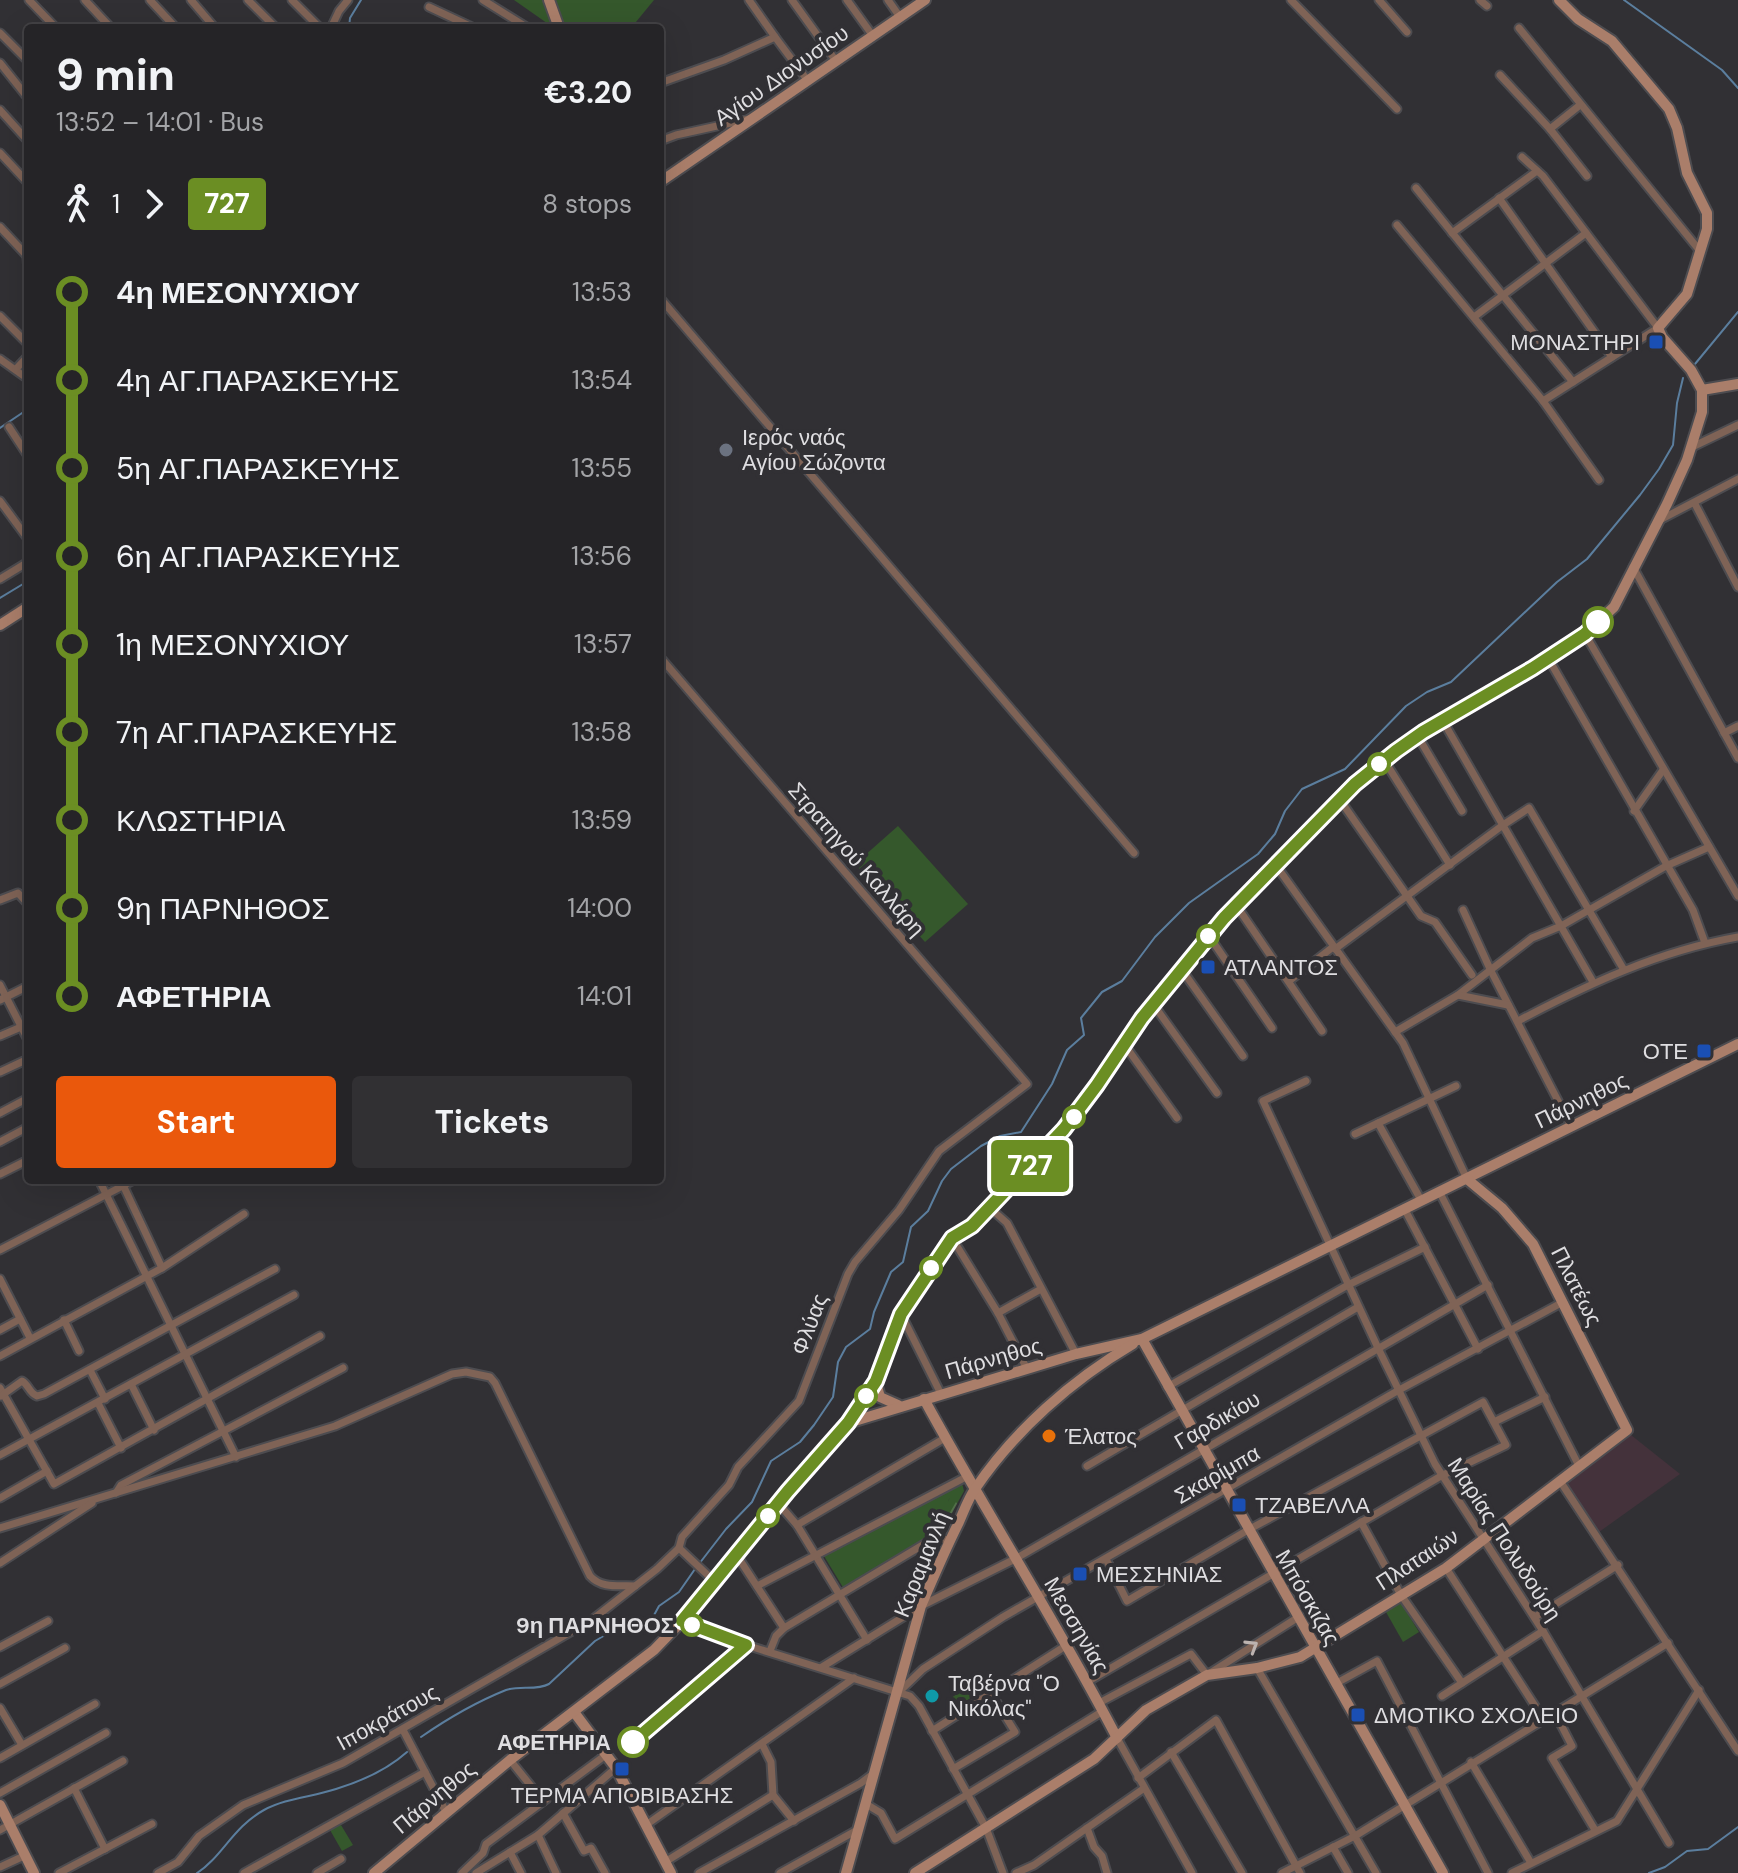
<!DOCTYPE html>
<html lang="en">
<head>
<meta charset="utf-8">
<style>
  body { margin:0; font-family:"DM Sans",sans-serif; background:#313033; color:#f1f3f6; height:100vh; display:flex; flex-direction:column; font-size:30px; white-space:nowrap }
  * { box-sizing:border-box; margin:0 }
  p { font-size:26px; color:#a3a4a7 }
  .icon { flex:none; width:44px; height:44px; fill:none; stroke:currentColor; stroke-width:2; stroke-linecap:round; stroke-linejoin:round }
  .map { position:relative; flex:1; overflow:hidden }
  .sheet { position:absolute; left:24px; top:24px; width:640px; height:1160px; display:flex; flex-direction:column; background:#252427; border-radius:8px; box-shadow:0 8px 32px #0002,0 0 0 2px #424144 }
  .sheet>* { flex:none }
  .badge { padding:0 16px; border-radius:6px; font-size:28px; line-height:52px }
  .map>.badge { position:absolute; translate:-50% -50%; box-shadow:0 0 0 4px #fff }
  .legs { display:flex; align-items:center; gap:12px; height:88px; padding:0 32px; font-size:26px }
  .legs p { margin-inline-start:auto }
  .head { display:flex; align-items:center; justify-content:space-between; height:136px; padding:0 32px }
  h1 { font-size:44px; font-weight:700; line-height:60px }
  .action { display:flex; gap:16px; margin-top:auto; padding:16px 32px }
  .action a { flex:1; height:92px; border-radius:8px; background:#ea580c; color:#fff; font-size:32px; font-weight:700; line-height:92px; text-align:center }
  .action a+a { background:#313033; color:#f1f3f6 }
  ul { padding:0 32px; list-style:none }
  li { display:flex; align-items:center; gap:28px; height:88px; font-size:30px }
  li i { display:grid; place-items:center; width:12px; height:100%; margin:0 10px; background:currentColor }
  li i::after { content:''; width:20px; height:20px; margin:-10px; border:6px solid; border-radius:50%; background:#252427 }
  li p { margin-inline-start:auto }
  li:first-child i { background:linear-gradient(#0000 50%,currentColor 0) }
  li:last-child i { background:linear-gradient(currentColor 50%,#0000 0) }
  .map>svg:first-child { display:block }
  .education { fill:#44323b }
  .grass { fill:#35582c }
  .forest { fill:url(#forest-firs) }
  .park { fill:url(#park-tufts) }
  .lines { fill:none; stroke-linecap:round; stroke-linejoin:round }
  .stream { stroke:#5b7e9e; stroke-width:2 }
  .street-casing { stroke:#4d4c50; stroke-width:11 }
  .secondary-casing { stroke:#4d4c50; stroke-width:14 }
  .street { stroke:#7f6356; stroke-width:7 }
  .secondary { stroke:#aa7e6a; stroke-width:10 }
  .oneway { stroke:#bdb3b0 }
  .line-1-casing { stroke:#fff; stroke-width:18 }
  .line-1 { stroke:#6b8e23; stroke-width:12 }
  .transit-dot { fill:#1a4fb4; stroke:#313034; stroke-width:3 }
  .worship-dot { fill:#6b7280; stroke:#313034; stroke-width:3 }
  .stop-1-dot { fill:#fff; stroke:#6b8e23; stroke-width:4 }
  .food-dot { fill:#e8710a; stroke:#313034; stroke-width:3 }
  .culture-dot { fill:#0f9aa8; stroke:#313034; stroke-width:3 }
  .labels { text-anchor:middle; stroke-width:8; stroke-linejoin:round; paint-order:stroke }
  .street-label { font-size:22px; fill:#dfdee1; stroke:#313034 }
  .poi-label { font-size:22px; fill:#dfdee1; stroke:#313034; text-anchor:start }
  .stop-label { font-size:22px; font-weight:bold; fill:#dfdee1; stroke:#313034; text-anchor:end }
</style>
</head>
<body>
<div class="map">
<svg width="1738" height="1873" viewBox="0 0 1738 1873">
  <defs>
    <pattern id="forest-firs" width="22" height="20" patternUnits="userSpaceOnUse" patternTransform="scale(2)"><rect width="22" height="20" fill="#35582c"/><path d="M5 1l3.5 6h-7zM16 11l3.5 6h-7z" fill="#52704a"/></pattern>
    <pattern id="park-tufts" width="24" height="20" patternUnits="userSpaceOnUse" patternTransform="scale(2)"><rect width="24" height="20" fill="#35582c"/><path d="M3 7l-1-3M5 7V3M7 7l1-3M15 17l-1-3M17 17v-4M19 17l1-3" fill="none" stroke="#52704a"/></pattern>
  </defs>
  <rect width="100%" height="100%" fill="#313034"/>
  <path class="education" d="M1631,1435l49,39 -81,58 -32,-48z"/>
  <g class="grass">
    <path d="M514,0h140l-23,28h-77z"/>
    <path d="M898,826l70,78 -43,38 -70,-78z"/>
    <path d="M962,1483l2,8 -15,8 -4,19 2,4 -4,6 -99,61 -20,-33z"/>
    <path d="M1401,1603l18,29 -16,10 -17,-30z"/>
    <path d="M341,1825l12,20 -11,6 -12,-21z"/>
  </g>
  <path class="forest" d="M964,1491l-17,31c-5,-8 0,-20 5,-28z"/>
  <path class="park" d="M971,1685l6,9 -21,13 -5,-9z"/>
  <g class="lines">
    <g class="stream">
      <path d="M1624,0l98,70 16,18"/>
      <path d="M349,28l1,-10 11,-18"/>
      <path d="M1695,364l43,-52"/>
      <path d="M0,428l28,-19"/>
      <path d="M0,598l28,-17"/>
      <path d="M699,1564l27,-35 26,-27 19,-41 29,-19 14,-17 19,-28 5,-35 8,-15 24,-18 4,-17 17,-40 12,-10 8,-35 17,-16 14,-30 9,-12 30,-23 19,-10 21,-4 31,-48 15,-34 17,-15 -3,-17 21,-26 20,-11 33,-44 34,-34 69,-49 17,-20 10,-23 17,-22 43,-20 61,-63 21,-14 24,-10 106,-100 30,-23 53,-64 19,-26 14,-24 4,-42 6,-25"/>
      <path d="M421,1737c26,-18 55,-35 85,-47 14,-5 30,1 43,-6l46,-43 12,-7 30,-6 16,-11 6,-11 20,-14 16,-23"/>
      <path d="M197,1873c25,-16 36,-46 67,-63 22,-12 48,-13 72,-21 26,-8 51,-19 71,-37"/>
      <path d="M1649,1873l16,-6 22,-16 21,-2 30,-22"/>
    </g>
    <g class="street-casing">
      <g id="street">
        <path d="M29,0l27,28"/>
        <path d="M85,0l26,28"/>
        <path d="M150,0l26,28"/>
        <path d="M191,0l24,28"/>
        <path d="M248,0l28,28"/>
        <path d="M292,0l28,28"/>
        <path d="M483,0l45,28"/>
        <path d="M749,0l26,37"/>
        <path d="M792,0l44,61"/>
        <path d="M847,0l26,36"/>
        <path d="M888,0l12,17"/>
        <path d="M1291,0l106,109"/>
        <path d="M1379,0l28,32"/>
        <path d="M1480,0l7,6"/>
        <path d="M429,7l45,21"/>
        <path d="M331,28l8,-17 9,-11"/>
        <path d="M1519,28l181,223"/>
        <path d="M0,33l28,28"/>
        <path d="M0,63l28,35"/>
        <path d="M1500,75l50,54 37,47"/>
        <path d="M660,83l64,-23 51,-23 33,44"/>
        <path d="M0,110l28,31"/>
        <path d="M1550,129l30,-24"/>
        <path d="M660,141l16,-6 73,-16"/>
        <path d="M0,153l28,30"/>
        <path d="M1522,157l21,19 115,152 -115,73"/>
        <path d="M1416,188l157,194"/>
        <path d="M1499,198l113,159"/>
        <path d="M1397,225l146,176 56,79"/>
        <path d="M0,227l28,30"/>
        <path d="M1452,233l85,-62"/>
        <path d="M27,256l1,17"/>
        <path d="M660,298l474,555"/>
        <path d="M0,316l28,28"/>
        <path d="M1474,317l112,-84"/>
        <path d="M0,359l28,20"/>
        <path d="M16,369l12,-13"/>
        <path d="M9,427l19,29"/>
        <path d="M1690,448l48,-23"/>
        <path d="M0,501l28,38"/>
        <path d="M1695,504l43,83"/>
        <path d="M1658,521l80,-42"/>
        <path d="M1633,567l105,191"/>
        <path d="M0,579l28,-17"/>
        <path d="M1585,634l153,262"/>
        <path d="M1548,658l145,252 12,33"/>
        <path d="M1443,721l150,261"/>
        <path d="M1724,733l14,-7"/>
        <path d="M1417,735l45,76"/>
        <path d="M1384,760l66,105"/>
        <path d="M1340,800l81,116 14,6 37,53"/>
        <path d="M1634,811l29,-41"/>
        <path d="M1275,864l128,179 64,136"/>
        <path d="M0,900l18,-7 10,11"/>
        <path d="M1236,905l86,126"/>
        <path d="M1463,910l28,61 80,155"/>
        <path d="M1209,936l63,92"/>
        <path d="M1335,949l168,-124 26,-17 95,162"/>
        <path d="M1182,970l61,86"/>
        <path d="M1289,981l44,-34"/>
        <path d="M0,985l28,55"/>
        <path d="M1458,995l74,-57 29,-12 105,-60 43,-19"/>
        <path d="M0,1000l28,-14"/>
        <path d="M1153,1004l64,89"/>
        <path d="M1518,1021c70,-37 141,-70 220,-84"/>
        <path d="M1395,1032l63,-37 50,10"/>
        <path d="M0,1036l21,-9"/>
        <path d="M1124,1044l53,74"/>
        <path d="M0,1072l28,-13"/>
        <path d="M1306,1081l-43,20 115,247 57,116 108,167 126,212"/>
        <path d="M0,1113l28,-15"/>
        <path d="M1378,1123l43,77"/>
        <path d="M1355,1134l101,-48"/>
        <path d="M0,1142l28,-15"/>
        <path d="M0,1174l28,-14"/>
        <path d="M99,1180l137,277"/>
        <path d="M123,1185l39,83"/>
        <path d="M1439,1191l140,275"/>
        <path d="M990,1208l17,15 69,131"/>
        <path d="M1404,1208l74,141"/>
        <path d="M952,1238l46,75 29,56"/>
        <path d="M0,1250l134,-70"/>
        <path d="M0,1279l30,59"/>
        <path d="M998,1313l43,-24"/>
        <path d="M901,1314l40,80"/>
        <path d="M64,1320l15,31"/>
        <path d="M0,1330l20,-11"/>
        <path d="M0,1356l162,-88 82,-54"/>
        <path d="M90,1370l15,29"/>
        <path d="M131,1384l23,46"/>
        <path d="M1167,1387l181,-102 77,-38"/>
        <path d="M0,1388l54,96 266,-148"/>
        <path d="M1,1396l21,-15c7,4 7,12 15,15l7,-2 231,-125"/>
        <path d="M98,1403l23,45"/>
        <path d="M1494,1422l51,-25"/>
        <path d="M0,1455l294,-160"/>
        <path d="M1087,1466l271,-159"/>
        <path d="M1560,1481l178,270"/>
        <path d="M116,1493l5,-8 222,-117"/>
        <path d="M0,1498l47,-27"/>
        <path d="M778,1503l19,22 70,115"/>
        <path d="M1361,1522l40,73 61,88"/>
        <path d="M797,1525l148,-87"/>
        <path d="M0,1528l335,-102 117,-52 14,-2 24,5 5,6 95,193c12,13 29,9 45,10"/>
        <path d="M679,1548l36,34"/>
        <path d="M736,1554l48,74"/>
        <path d="M0,1563l92,-60"/>
        <path d="M1446,1568l98,152"/>
        <path d="M757,1586l209,-109"/>
        <path d="M1535,1617l83,-52"/>
        <path d="M682,1621l64,24 164,51 9,10 67,122 17,45"/>
        <path d="M0,1647l48,-26"/>
        <path d="M770,1651l6,-15 8,-8 142,-85 16,-4 7,1"/>
        <path d="M822,1667l99,-61 94,-47 473,-274"/>
        <path d="M1257,1668l119,205"/>
        <path d="M1087,1682l354,-206 65,-31 -23,-43 -235,128 -121,71 -21,-42"/>
        <path d="M0,1684l65,-36"/>
        <path d="M1335,1684l42,-23 111,212"/>
        <path d="M899,1692l24,-23 80,-52 396,-227 164,-88"/>
        <path d="M1442,1696l101,-65"/>
        <path d="M1099,1703l92,-49 16,21 90,-57"/>
        <path d="M0,1708l22,37"/>
        <path d="M1555,1713l17,33 -20,12 43,72"/>
        <path d="M403,1730l43,82"/>
        <path d="M932,1731l135,-86"/>
        <path d="M1117,1738l75,135"/>
        <path d="M762,1744l9,18 2,33 21,26"/>
        <path d="M1171,1752l71,121"/>
        <path d="M0,1758l95,-54"/>
        <path d="M510,1760l33,41"/>
        <path d="M1471,1762l60,101"/>
        <path d="M953,1769l62,-37 -24,-39"/>
        <path d="M1138,1778l78,-58 84,153"/>
        <path d="M74,1788l31,61"/>
        <path d="M0,1793l106,-60"/>
        <path d="M866,1804l15,9 14,26 208,-128"/>
        <path d="M563,1813l21,38 7,-3 14,25"/>
        <path d="M646,1825l208,-147"/>
        <path d="M1087,1828l7,19 8,9 5,17"/>
        <path d="M0,1830l123,-69"/>
        <path d="M538,1835l18,38"/>
        <path d="M1333,1847l15,26"/>
        <path d="M510,1852l11,21"/>
        <path d="M665,1862l108,-67"/>
        <path d="M0,1867l26,-12"/>
        <path d="M59,1873l93,-49"/>
        <path d="M158,1873l20,-11 21,-26 44,-31 100,-42 250,-144 64,-50 22,-21 3,-11 47,-52 9,-18 61,-66 49,-127 7,-12 44,-52 40,-59 88,-67 -367,-427"/>
        <path d="M244,1873l181,-101"/>
        <path d="M317,1873l24,-14"/>
        <path d="M462,1873l21,-20 3,-9 121,-90"/>
        <path d="M476,1873l62,-38 78,-67"/>
        <path d="M699,1873l162,-90 12,-9"/>
        <path d="M780,1873l79,-44"/>
        <path d="M1016,1873l18,-8 109,-76"/>
        <path d="M1282,1873l73,-37 313,-193"/>
        <path d="M1512,1873l105,-52 82,-131"/>
      </g>
    </g>
    <g class="secondary-casing">
      <g id="secondary">
        <path d="M549,0l10,28"/>
        <path d="M660,182l265,-182"/>
        <path d="M1702,390l36,-6"/>
        <path d="M0,625l28,-18"/>
        <path d="M1142,1339l301,534"/>
        <path d="M876,1383l4,14 18,8"/>
        <path d="M924,1399c62,114 133,223 193,339"/>
        <path d="M848,1423l228,-69 66,-15 596,-295"/>
        <path d="M574,1712l42,56 55,105"/>
        <path d="M0,1805l34,68"/>
        <path d="M374,1873l136,-113 144,-110 28,-29 106,-130 60,-68 28,-42 25,-67 51,-76 20,-12 92,-97 33,-44 45,-67 82,-100 30,-33 101,-101 41,-33 189,-117 29,-27 53,-103 20,-44 15,-48v-22l-11,-20 -29,-33 -4,-9 29,-34 20,-65v-16l-20,-40 -10,-45 -8,-19 -57,-68 -34,-22 -19,-19"/>
        <path d="M846,1873l75,-267c12,-28 24,-56 38,-84 5,-11 9,-23 16,-33 40,-59 97,-109 158,-145"/>
        <path d="M915,1873l179,-114 52,-49 61,-35 50,-7 43,-11 146,-89 181,-138 -94,-186 -31,-36 -35,-29"/>
      </g>
    </g>
    <use href="#street" class="street"/>
    <use href="#secondary" class="secondary"/>
  </g>
  <defs><path id="oneway-chevron" d="M-2-3.5L2.5 0L-2 3.5" fill="none" stroke-width="1.6" stroke-linecap="round" stroke-linejoin="round" transform="scale(2)"/></defs>
  <use class="oneway" href="#oneway-chevron" transform="translate(1252 1646) rotate(-32)"/>
  <g class="lines">
    <g class="line-1-casing">
      <path id="line-1" d="M633,1742l113,-97 -64,-24 106,-130 60,-68 28,-42 25,-67 51,-76 20,-12 92,-97 33,-44 45,-67 82,-100 131,-134 41,-33 27,-19 110,-64 52,-34 13,-12"/>
    </g>
    <use href="#line-1" class="line-1"/>
  </g>
  <g class="transit-dot">
    <rect x="1648" y="334" width="16" height="16" rx="4"/>
    <rect x="1200" y="959" width="16" height="16" rx="4"/>
    <rect x="1696" y="1043" width="16" height="16" rx="4"/>
    <rect x="1231" y="1497" width="16" height="16" rx="4"/>
    <rect x="1072" y="1566" width="16" height="16" rx="4"/>
    <rect x="1350" y="1707" width="16" height="16" rx="4"/>
    <rect x="614" y="1761" width="16" height="16" rx="4"/>
  </g>
  <circle class="worship-dot" cx="726" cy="450" r="8"/>
  <g class="stop-1-dot">
    <circle cx="1598" cy="622" r="14"/>
    <circle cx="1379" cy="764" r="10"/>
    <circle cx="1208" cy="936" r="10"/>
    <circle cx="1074" cy="1117" r="10"/>
    <circle cx="931" cy="1268" r="10"/>
    <circle cx="866" cy="1396" r="10"/>
    <circle cx="768" cy="1516" r="10"/>
    <circle cx="692" cy="1625" r="10"/>
    <circle cx="633" cy="1742" r="14"/>
  </g>
  <circle class="food-dot" cx="1049" cy="1436" r="8"/>
  <circle class="culture-dot" cx="932" cy="1696" r="8"/>
  <g class="labels">
    <g class="street-label">
      <text transform="translate(781 75) rotate(-35)" y="8">Αγίου Διονυσίου</text>
      <text transform="translate(857 859) rotate(49)" y="8">Στρατηγού Καλλάρη</text>
      <text transform="translate(1581 1100) rotate(-26)" y="8">Πάρνηθος</text>
      <text transform="translate(1577 1286) rotate(63)" y="8">Πλατέως</text>
      <text transform="translate(809 1324) rotate(-69)" y="8">Φλύας</text>
      <text transform="translate(993 1358) rotate(-16)" y="8">Πάρνηθος</text>
      <text transform="translate(1217 1420) rotate(-30)" y="8">Γαρδικίου</text>
      <text transform="translate(1217 1474) rotate(-30)" y="8">Σκαρίμπα</text>
      <text transform="translate(1505 1539) rotate(57)" y="8">Μαρίας Πολυδούρη</text>
      <text transform="translate(1417 1559) rotate(-33)" y="8">Πλαταιών</text>
      <text transform="translate(921 1564) rotate(-68)" y="8">Καραμανλή</text>
      <text transform="translate(1308 1597) rotate(60)" y="8">Μπόσκιζας</text>
      <text transform="translate(1077 1625) rotate(60)" y="8">Μεσσηνίας</text>
      <text transform="translate(387 1717) rotate(-29)" y="8">Ιποκράτους</text>
      <text transform="translate(434 1797) rotate(-40)" y="8">Πάρνηθος</text>
    </g>
    <g class="poi-label">
      <text x="1640" y="350" text-anchor="end">ΜΟΝΑΣΤΗΡΙ</text>
      <text x="742" y="445">Ιερός ναός<tspan x="742" dy="25">Αγίου Σώζοντα</tspan></text>
      <text x="1224" y="975">ΑΤΛΑΝΤΟΣ</text>
      <text x="1688" y="1059" text-anchor="end">ΟΤΕ</text>
      <text x="1065" y="1444">Έλατος</text>
      <text x="1255" y="1513">ΤΖΑΒΕΛΛΑ</text>
      <text x="1096" y="1582">ΜΕΣΣΗΝΙΑΣ</text>
      <text x="948" y="1691">Ταβέρνα "Ο<tspan x="948" dy="25">Νικόλας"</tspan></text>
      <text x="1374" y="1723">ΔΜΟΤΙΚΟ ΣΧΟΛΕΙΟ</text>
      <text x="622" y="1803" text-anchor="middle">ΤΕΡΜΑ ΑΠΟΒΙΒΑΣΗΣ</text>
    </g>
    <g class="stop-label">
      <text x="674" y="1633">9η ΠΑΡΝΗΘΟΣ</text>
      <text x="611" y="1750">ΑΦΕΤΗΡΙΑ</text>
    </g>
  </g>
</svg>
<b class="badge" style="left:1030px;top:1166px;background:#6b8e23;color:#fff">727</b>
<section class="sheet">
<div class="head"><div><h1>9 min</h1><p>13:52 – 14:01 · Bus</p></div><b>€3.20</b></div>
<div class="legs"><svg class="icon" aria-label="walk" viewBox="0 0 24 24"><circle cx="13" cy="4" r="2"/><path d="M13 8l-2 6 4 7M11 14l-3 7M7 12l3-4h3l4 4"/></svg>1<svg class="icon" aria-label="forward" viewBox="0 0 24 24"><path d="M9 5l7 7-7 7"/></svg><b class="badge" style="background:#6b8e23;color:#fff">727</b><p>8 stops</p></div>
<ul>
<li><i style="color:#6b8e23"></i><b>4η ΜΕΣΟΝΥΧΙΟΥ</b><p>13:53</p></li>
<li><i style="color:#6b8e23"></i><span>4η ΑΓ.ΠΑΡΑΣΚΕΥΗΣ</span><p>13:54</p></li>
<li><i style="color:#6b8e23"></i><span>5η ΑΓ.ΠΑΡΑΣΚΕΥΗΣ</span><p>13:55</p></li>
<li><i style="color:#6b8e23"></i><span>6η ΑΓ.ΠΑΡΑΣΚΕΥΗΣ</span><p>13:56</p></li>
<li><i style="color:#6b8e23"></i><span>1η ΜΕΣΟΝΥΧΙΟΥ</span><p>13:57</p></li>
<li><i style="color:#6b8e23"></i><span>7η ΑΓ.ΠΑΡΑΣΚΕΥΗΣ</span><p>13:58</p></li>
<li><i style="color:#6b8e23"></i><span>ΚΛΩΣΤΗΡΙΑ</span><p>13:59</p></li>
<li><i style="color:#6b8e23"></i><span>9η ΠΑΡΝΗΘΟΣ</span><p>14:00</p></li>
<li><i style="color:#6b8e23"></i><b>ΑΦΕΤΗΡΙΑ</b><p>14:01</p></li>
</ul>
<div class="action"><a>Start</a><a>Tickets</a></div>
</section>
</div>
</body>
</html>
